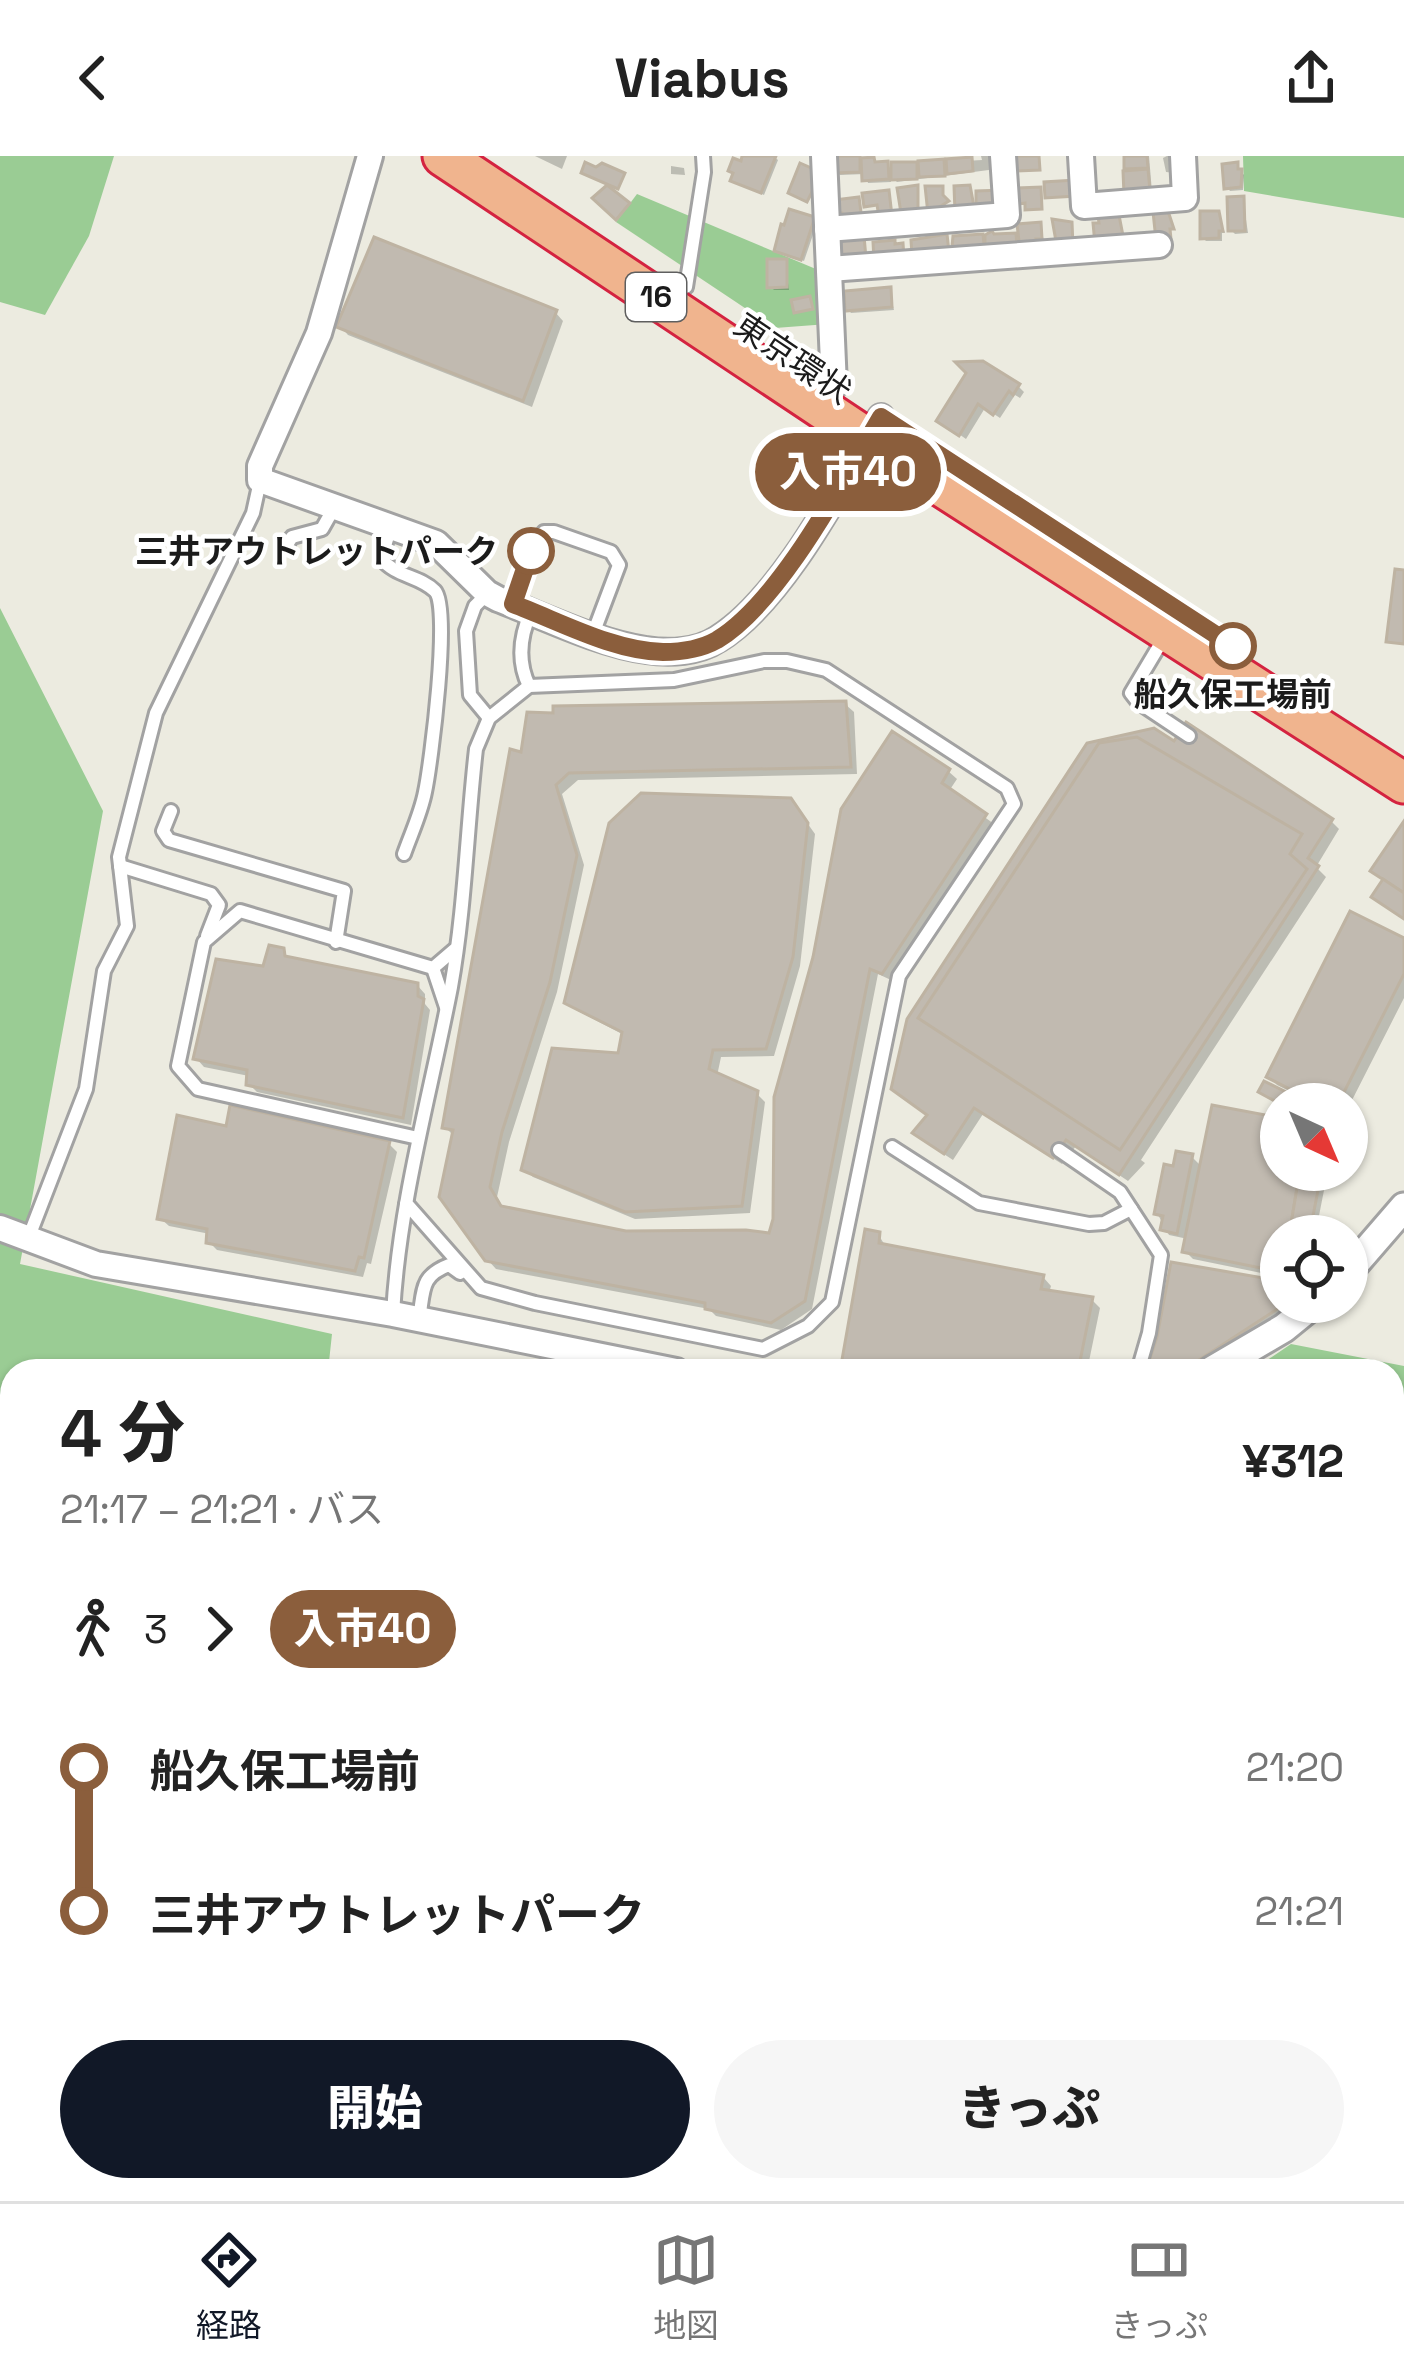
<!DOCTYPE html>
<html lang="ja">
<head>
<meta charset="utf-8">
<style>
  body { margin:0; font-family:"Space Grotesk","Noto Sans JP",sans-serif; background:#f6f6f6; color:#222; height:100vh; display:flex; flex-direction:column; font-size:45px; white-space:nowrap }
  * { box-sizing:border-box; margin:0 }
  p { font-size:39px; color:#767676 }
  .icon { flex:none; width:66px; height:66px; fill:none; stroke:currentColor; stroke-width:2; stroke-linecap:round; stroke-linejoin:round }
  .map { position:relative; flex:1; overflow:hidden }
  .sheet { position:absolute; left:0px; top:1203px; width:1404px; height:843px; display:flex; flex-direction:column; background:#fff; border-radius:36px 36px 0 0; box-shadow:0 3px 9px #0004 }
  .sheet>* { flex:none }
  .badge { padding:0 24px; border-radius:39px; font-size:42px; line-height:78px }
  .needle { width:78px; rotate:136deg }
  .controls { position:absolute; left:1260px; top:927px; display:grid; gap:24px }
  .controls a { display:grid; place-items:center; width:108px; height:108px; border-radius:50%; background:#fff; box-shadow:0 3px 9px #0004; font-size:60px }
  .map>.badge { position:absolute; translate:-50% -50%; box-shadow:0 0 0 6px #fff }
  .legs { display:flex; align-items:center; gap:18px; height:132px; padding:0 60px; font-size:39px }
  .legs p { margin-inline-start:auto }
  .head { display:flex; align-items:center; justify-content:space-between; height:204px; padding:0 60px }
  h1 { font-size:66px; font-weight:800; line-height:90px }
  .cta { display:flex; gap:24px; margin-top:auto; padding:24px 60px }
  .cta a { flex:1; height:138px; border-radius:72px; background:#111827; color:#fff; font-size:48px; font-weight:800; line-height:138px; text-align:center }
  .cta a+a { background:#f6f6f6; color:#222 }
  ul { padding:0 60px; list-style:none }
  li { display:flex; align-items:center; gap:42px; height:144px; font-size:45px }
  li i { display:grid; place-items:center; width:18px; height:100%; margin:0 15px; background:currentColor }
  li i::after { content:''; width:30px; height:30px; margin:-15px; border:9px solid; border-radius:50%; background:#fff }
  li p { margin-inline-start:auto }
  li:first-child i { background:linear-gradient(#0000 50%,currentColor 0) }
  li:last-child i { background:linear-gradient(currentColor 50%,#0000 0) }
  header { display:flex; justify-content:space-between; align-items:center; height:156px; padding:0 60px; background:#fff; font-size:54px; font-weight:800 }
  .tabs { display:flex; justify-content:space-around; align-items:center; height:168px; border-top:3px solid #e0e0e0; background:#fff; font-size:33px; color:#767676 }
  .tabs a { display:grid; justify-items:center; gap:6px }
  .tabs .active { color:#111827 }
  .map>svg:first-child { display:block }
  .grass { fill:#b9e8a4 }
  .forest { fill:#9acc94 }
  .shadow { fill:#0003 }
  .building { fill:#c1bab0; stroke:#beb3a2; stroke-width:3 }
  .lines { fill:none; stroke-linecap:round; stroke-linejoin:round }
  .service-casing { stroke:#a2a2a2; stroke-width:18 }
  .minor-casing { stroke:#a2a2a2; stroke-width:30 }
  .tertiary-casing { stroke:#a2a2a2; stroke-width:33 }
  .trunk-casing { stroke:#d42340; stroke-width:45 }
  .service { stroke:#fff; stroke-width:12 }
  .minor { stroke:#fff; stroke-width:24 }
  .tertiary { stroke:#fff; stroke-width:27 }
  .trunk { stroke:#f0b48e; stroke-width:39 }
  .line-1-casing { stroke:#fff; stroke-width:27 }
  .line-1 { stroke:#8b5e3c; stroke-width:18 }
  .stop-1-dot { fill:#fff; stroke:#8b5e3c; stroke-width:6 }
  .labels { text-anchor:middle; stroke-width:9; stroke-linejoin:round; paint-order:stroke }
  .shield { fill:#fff; stroke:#5f5f5f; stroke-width:3 }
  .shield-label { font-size:30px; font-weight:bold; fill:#1b1b1b }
  .street-label { font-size:33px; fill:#1b1b1b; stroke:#fff }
  .stop-label { font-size:33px; font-weight:bold; fill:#1b1b1b; stroke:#fff; text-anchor:end }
</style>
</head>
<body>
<header><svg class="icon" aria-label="back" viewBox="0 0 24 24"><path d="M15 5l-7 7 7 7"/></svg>Viabus<svg class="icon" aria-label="share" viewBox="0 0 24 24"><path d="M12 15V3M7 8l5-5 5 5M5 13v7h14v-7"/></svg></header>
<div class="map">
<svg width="1404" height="2045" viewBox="0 0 1404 2045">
  <rect width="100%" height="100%" fill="#ecebe0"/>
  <path class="grass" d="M1392,1928l12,2v115h-635l3,-11h620z"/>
  <g class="forest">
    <path d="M0,0h114l-25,80 -44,79 -45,-13z"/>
    <path d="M1243,0h161v62l-160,-27z"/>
    <path d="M637,38l186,78 5,52 -53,4 -159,-106z"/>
    <path d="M0,452l103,203 -83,453 312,70 -4,37h-316v158l-12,-1z"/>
    <path d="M1291,1188l113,22v414l-12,-1v-408h-141z"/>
    <path d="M1392,1830l12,19v81l-12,-2z"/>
    <path d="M501,2034h271l-3,11h-268z"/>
  </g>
  <g class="shadow">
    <path d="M535,0h32l-5,13z"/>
    <path d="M746,0h27l5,4 -14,35 -31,-14z"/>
    <path d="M981,0h21l2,12 -107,14 -7,-7 1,7 -23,1 -3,-9 -25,1 -3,-3 21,-14 5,4 23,2 8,8v-7l88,-5z"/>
    <path d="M1125,0h24l3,36 -25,2z"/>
    <path d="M1167,0h16l1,18 -18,-2 -3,-14z"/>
    <path d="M671,10l13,2 1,7 -14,-1z"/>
    <path d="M1236,10l8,9 -1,15 -13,1 -3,-4z"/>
    <path d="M1243,43l5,34 -13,1 -4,-4z"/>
    <path d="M1218,58l7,19h-3v8h-16l-3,-3z"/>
    <path d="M814,64l3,3 -13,38 -27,-11z"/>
    <path d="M1040,69l4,16 -58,15 -67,2 27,-21 4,10 32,-10 7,6 26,-7 7,8z"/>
    <path d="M785,106l4,28h-15l-4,-4z"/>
    <path d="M889,134l5,20 -43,3 -3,-4z"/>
    <path d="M555,156l8,9 -31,86 -184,-72 -8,-9z"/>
    <path d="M1018,230l6,6 -4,6 -5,-3 -15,23 -15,-10 -19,31 -26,-18z"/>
    <path d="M845,548l9,8 3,62 -279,6 -16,14 22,71 -27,127 -48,150 -12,55 7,12 121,25 146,2 45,-279 132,-186 9,8 -8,12 45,33 -103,156 -13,-6 -66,335 -31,21 -65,-14 -7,-7 -213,-40 -9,-10 -32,-122 -10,-10 78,-372z"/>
    <path d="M798,654l17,24 -15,132 -26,90 -53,1 -4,19 39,17 9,9 -15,111 -115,6 -102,-42 -9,-8 96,-113 4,-21 -48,-25 -9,-8z"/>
    <path d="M1331,665l8,8 -23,38 10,10 -185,283 4,3 -17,18 -52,-35 -14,18 -79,-50 -30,46 -29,-19z"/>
    <path d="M1404,785v57l-57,112v-6h-31l-39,-19 -8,-9z"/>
    <path d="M282,795l10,10 125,24 8,9v10l5,6 -19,115 -154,-33 -8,-8v-8l-45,-9 -8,-9z"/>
    <path d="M1281,965v49h47l-13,66h-34v41l-88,-18 -8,-8 3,-12 -19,-4 -12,-22 18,-44 17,-12 10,10z"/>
    <path d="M228,974l161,14 8,8 -26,112 -4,-1 -4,14 -146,-27 -8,-8 1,-8 -41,-8 -9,-8z"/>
    <path d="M878,1078l8,13 157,30 8,9 -2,7 43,7 8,8 -13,63h-244z"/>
    <path d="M1281,1128v18h20l-17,14 -90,55h-44z"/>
    <path d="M0,1406h12v274l-12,-1z"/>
    <path d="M1392,1635l12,1v80l-12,-1z"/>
  </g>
  <g class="building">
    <path d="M742,0h34l-15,37 -31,-12 3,-8 -5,-2 5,-13 8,3z"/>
    <path d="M833,0h27v16l-26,1z"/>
    <path d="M1016,0h23l1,14 -23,1z"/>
    <path d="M1124,0h23l1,12 -24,1z"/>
    <path d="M874,1l1,5 13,-1 1,18 -27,2 -1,-23z"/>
    <path d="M972,1l1,14 -26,3 -1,-15z"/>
    <path d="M944,3l1,17 -26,1 -1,-16z"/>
    <path d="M585,6l11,5 6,-4 23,10 -7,16 -37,-16z"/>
    <path d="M891,6h26v17l-26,1z"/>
    <path d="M1238,6v7h4l-1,18 -17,2 -2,-25z"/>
    <path d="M800,7l18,8v9l-11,22 -19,-9z"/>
    <path d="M1148,13l2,21 -26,5 -1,-24z"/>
    <path d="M1075,24l1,16 -31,2 -1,-16z"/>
    <path d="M607,29l23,18 -14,17 -24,-22z"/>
    <path d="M918,29v23l-17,5 -4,-25z"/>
    <path d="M970,29l5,27 -20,1 -1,-27z"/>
    <path d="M925,30h18v9l6,6 -21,13z"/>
    <path d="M1041,31l1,22 -17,1v-7l-6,1 -1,-16z"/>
    <path d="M889,34l3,26 -13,1 -2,-12 -13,2 -2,-14z"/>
    <path d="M1003,34l-9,21 -18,1v-21z"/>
    <path d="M1244,40l1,35h-17l-1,-34z"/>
    <path d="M859,41l3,23 -18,2 -2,-9h-6l-2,-13z"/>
    <path d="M789,53l26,8 -14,43 -27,-9 7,-27 3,1z"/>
    <path d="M1168,55l6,18h-4l1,10 -15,1 -3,-28z"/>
    <path d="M1200,55h19l4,20h-4v7l-19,1z"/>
    <path d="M1119,59l5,26 -29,3 -2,-21h6l-1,-7z"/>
    <path d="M1052,63l20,3 1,24 -16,1z"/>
    <path d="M1041,66l1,17h-6l1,9 -17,2 -3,-26z"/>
    <path d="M992,75l2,3 22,-1 1,14 -26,5 -6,-7v-10z"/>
    <path d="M947,78l2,18 -37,4 -1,-16z"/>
    <path d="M983,78l2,20 -34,3 2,-21z"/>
    <path d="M864,80l2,22 -26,3 -2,-22z"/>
    <path d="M374,81l183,73 -34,91 -187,-74z"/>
    <path d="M895,84v4l8,-1 1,15 -30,2 -1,-18z"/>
    <path d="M767,103h20v28l-20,1z"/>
    <path d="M891,131l1,20 -47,4 -1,-20z"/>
    <path d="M810,140l3,13 -19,4 -3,-13z"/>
    <path d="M983,205l37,23 -7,11 -4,-4 -16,24 -15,-11 -19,32 -23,-15 30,-48 -11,-11z"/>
    <path d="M1395,413l9,1v74l-18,-2z"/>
    <path d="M846,545l5,66 -282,6 -13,12 21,70 -27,127 -48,150 -12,55 11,19 125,25 120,-1 23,3 4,-14 1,-122 39,-140 28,-148 51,-78 58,38 -8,14 45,31 -105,160 -12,-5 -65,332 -34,22 -66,-14v-6l-220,-42 -46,-64 14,-67 -11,-2 68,-379 11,3 6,-40 26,1v-7z"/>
    <path d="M1186,566l147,97 -25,39 11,8 -200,309 -53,-35 -13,18 -79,-50 -30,46 -32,-21 15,-18 -36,-26 16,-70 180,-276 67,-15 20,13z"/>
    <path d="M1137,581l165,97 -12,20 17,15 -187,281 -202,-132 181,-275z"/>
    <path d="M641,637l150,5 17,25 -15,134 -27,92 -53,1 -4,19 49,22 -16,115 -117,6 -104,-42 31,-122 66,5 4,-21 -58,-29 45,-180z"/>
    <path d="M1404,665v72l-34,-22z"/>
    <path d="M1383,723l21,14v26l-33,-22z"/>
    <path d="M1350,755l54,27v36l-66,130h-19l-53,-27z"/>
    <path d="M269,789l15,3 1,8 133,27v13l6,3 -21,119 -157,-33 1,-15 -54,-11 23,-100 47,7z"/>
    <path d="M1264,925l22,11 -6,12 -22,-12z"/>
    <path d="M230,949l160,36 -26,117 -5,-1 -4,14 -149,-28 1,-14 -50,-10 20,-104 49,11z"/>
    <path d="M1212,949l69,13v52h19l-11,66h-8v36l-99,-20z"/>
    <path d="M1176,995l17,3 -16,80 -17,-4 3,-14 -9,-2 10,-50 9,2z"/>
    <path d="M1300,1014h22l-13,66h-20z"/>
    <path d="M865,1073l15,3 -1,11 165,32 -3,14 52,8 -15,74h-238z"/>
    <path d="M1171,1106l110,19v21h7l-106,69h-36l11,-34z"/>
    <rect x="0" y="1403" width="12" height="270"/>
    <path d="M1392,1632l12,1 -3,76h-9z"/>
  </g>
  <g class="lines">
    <g class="service-casing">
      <g id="service">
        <path d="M686,131l18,-115 -1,-16"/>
        <path d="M391,371l-10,31c14,19 38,17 54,33 16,16 -4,173 -10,201 -4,21 -14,42 -21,62"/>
        <path d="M286,390l6,-9 30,-8 13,-23"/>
        <path d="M487,438l-12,12 -9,25 4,64 19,23"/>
        <path d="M513,448l18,-53 13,-19h10l57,20 8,13 -26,69"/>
        <path d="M1165,480l-34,57 7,9 51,34"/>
        <path d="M529,530c-12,-25 -9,-50 2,-74"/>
        <path d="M171,655l-8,20 6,9 175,51 -8,51"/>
        <path d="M120,710l91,28 8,11 -12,31"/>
        <path d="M433,812l13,39"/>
        <path d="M418,982l-220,-49 -20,-23 26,-124 36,-31 193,57 21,-18"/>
        <path d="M892,991l87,56 110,21 15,-1 27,-14"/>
        <path d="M1059,994l61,42 41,63 -12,78 -11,38"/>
        <path d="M28,1083l58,-150 18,-118 23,-45 -8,-69 37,-144 97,-200 7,-32"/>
        <path d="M393,1158c6,-111 37,-218 58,-327 14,-78 16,-160 25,-238l13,-31 40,-32 145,-6 90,-19h23l39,9 181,118 7,16 -115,172 -67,326 -24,24 -45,23 -228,-46 -54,-15 -75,-85"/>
        <path d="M419,1163c5,-29 1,-43 30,-54l11,8"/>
        <path d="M932,2034l20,11"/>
      </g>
    </g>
    <g class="minor-casing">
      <g id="minor">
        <path d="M370,0l-51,177 -59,133v14l176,63 51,50 11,6c45,17 102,45 148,51 24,4 52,2 72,-11 65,-40 124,-157 163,-222"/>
        <path d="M824,0l10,230"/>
        <path d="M1081,0l3,50 101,-8 -2,-42"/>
        <path d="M827,73l180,-14 -4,-59"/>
        <path d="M829,113l330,-24"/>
        <path d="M0,1072l96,36 297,50 283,57"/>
      </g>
    </g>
    <g class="tertiary-casing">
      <g id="tertiary">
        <path d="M1347,1117l57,-66"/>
        <path d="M1211,1215l73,-43 32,-26"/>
        <path d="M69,2045l3,-11"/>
      </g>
    </g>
    <g class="trunk-casing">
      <path id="trunk" d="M443,0l425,283 536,344"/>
    </g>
    <use href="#service" class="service"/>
    <use href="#minor" class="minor"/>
    <use href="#tertiary" class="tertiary"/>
    <use href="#trunk" class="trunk"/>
  </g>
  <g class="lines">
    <g class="line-1-casing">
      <path id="line-1" d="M531,395l-18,53c46,17 100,47 150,48 18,0 38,-3 54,-12 63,-38 126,-159 164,-223l352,229"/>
    </g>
    <use href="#line-1" class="line-1"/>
  </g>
  <g class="stop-1-dot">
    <circle cx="531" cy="395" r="21"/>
    <circle cx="1233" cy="490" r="21"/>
  </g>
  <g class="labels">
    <rect class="shield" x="626" y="117" width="60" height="48" rx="9"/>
    <g class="shield-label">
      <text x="656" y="151">16</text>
    </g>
    <g class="street-label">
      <text transform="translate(793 202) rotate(34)" y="12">東京環状</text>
    </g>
    <g class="stop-label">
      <text x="498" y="407">三井アウトレットパーク</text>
      <text x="1233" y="550" text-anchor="middle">船久保工場前</text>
    </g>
  </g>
</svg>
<div class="controls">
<a><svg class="needle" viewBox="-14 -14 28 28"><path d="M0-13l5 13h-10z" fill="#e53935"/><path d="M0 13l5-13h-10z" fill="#767676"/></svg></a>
<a><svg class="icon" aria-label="locate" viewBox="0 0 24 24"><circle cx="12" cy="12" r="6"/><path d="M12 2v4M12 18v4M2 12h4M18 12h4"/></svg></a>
</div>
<b class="badge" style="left:848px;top:316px;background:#8b5e3c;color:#fff">入市40</b>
<section class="sheet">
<div class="head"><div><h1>4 分</h1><p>21:17 – 21:21 · バス</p></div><b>¥312</b></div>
<div class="legs"><svg class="icon" aria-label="walk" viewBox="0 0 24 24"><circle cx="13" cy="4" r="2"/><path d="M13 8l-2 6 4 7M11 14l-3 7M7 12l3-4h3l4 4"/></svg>3<svg class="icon" aria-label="forward" viewBox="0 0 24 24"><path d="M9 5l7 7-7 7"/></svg><b class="badge" style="background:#8b5e3c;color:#fff">入市40</b></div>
<ul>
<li><i style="color:#8b5e3c"></i><b>船久保工場前</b><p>21:20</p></li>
<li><i style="color:#8b5e3c"></i><b>三井アウトレットパーク</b><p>21:21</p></li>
</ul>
<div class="cta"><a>開始</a><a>きっぷ</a></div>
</section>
</div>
<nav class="tabs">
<a class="active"><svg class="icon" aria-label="directions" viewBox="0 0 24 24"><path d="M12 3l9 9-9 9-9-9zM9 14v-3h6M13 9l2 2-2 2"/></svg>経路</a>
<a><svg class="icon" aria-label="map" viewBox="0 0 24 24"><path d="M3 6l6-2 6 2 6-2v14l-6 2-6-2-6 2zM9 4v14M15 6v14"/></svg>地図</a>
<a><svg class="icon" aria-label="tickets" viewBox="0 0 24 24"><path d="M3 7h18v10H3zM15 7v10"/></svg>きっぷ</a>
</nav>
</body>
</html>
